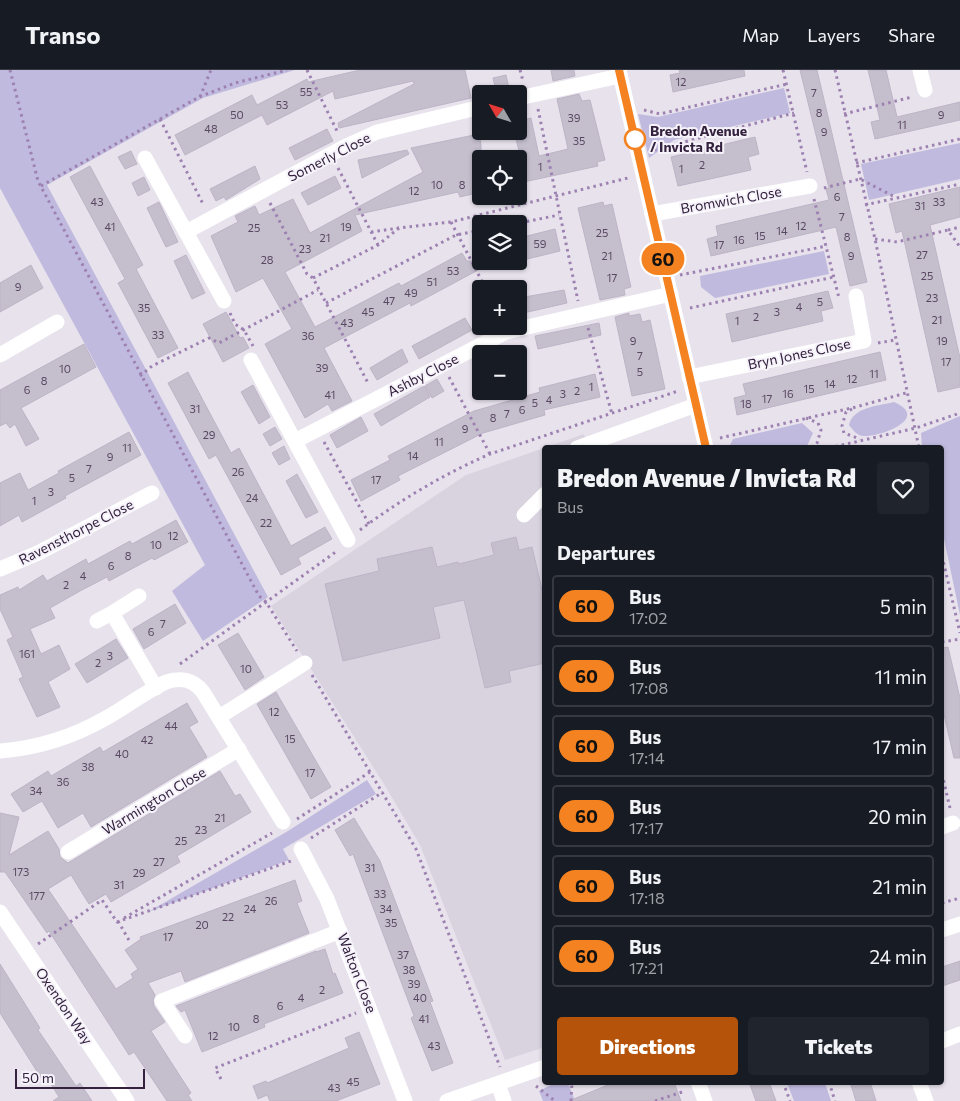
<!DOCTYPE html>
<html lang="en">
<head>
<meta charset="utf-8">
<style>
  body { margin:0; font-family:Commissioner,sans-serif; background:#20242c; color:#f1f3f6; height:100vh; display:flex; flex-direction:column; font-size:19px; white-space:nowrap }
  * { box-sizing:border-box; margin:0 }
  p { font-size:16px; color:#9ea1a6 }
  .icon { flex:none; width:28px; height:28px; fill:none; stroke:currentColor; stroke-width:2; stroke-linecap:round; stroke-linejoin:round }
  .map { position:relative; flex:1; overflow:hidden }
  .panel { position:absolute; left:542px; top:375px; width:402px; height:640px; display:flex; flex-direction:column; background:#171b24; border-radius:5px; box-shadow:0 1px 4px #0004 }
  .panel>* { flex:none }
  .badge { padding:0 10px; border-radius:16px; font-size:18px; line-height:32px }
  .needle { width:32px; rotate:309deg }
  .controls { position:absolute; left:472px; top:15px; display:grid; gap:10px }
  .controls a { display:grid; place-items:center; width:55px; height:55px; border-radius:5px; background:#171b24; box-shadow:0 1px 4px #0004; font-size:25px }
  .scale { position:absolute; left:15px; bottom:12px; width:130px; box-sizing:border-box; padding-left:5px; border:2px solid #33213e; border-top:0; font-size:14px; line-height:18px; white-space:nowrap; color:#33213e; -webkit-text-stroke:4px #f5f2f9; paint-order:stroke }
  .map>.badge { position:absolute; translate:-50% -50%; box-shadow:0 0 0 2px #fff }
  h2 { padding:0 15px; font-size:19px; line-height:45px }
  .round { display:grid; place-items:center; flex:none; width:52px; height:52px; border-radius:5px; background:#20242c }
  .overview { display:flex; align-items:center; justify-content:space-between; height:85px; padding:0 15px }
  h1 { font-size:24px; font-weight:800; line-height:38px }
  .cta { display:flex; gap:10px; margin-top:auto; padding:10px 15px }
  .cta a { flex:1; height:58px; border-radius:5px; background:#b45309; color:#fff; font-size:20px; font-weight:800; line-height:58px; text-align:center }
  .cta a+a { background:#20242c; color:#f1f3f6 }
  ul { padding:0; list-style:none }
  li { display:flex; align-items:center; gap:15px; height:62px; margin:0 10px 8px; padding:0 5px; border:2px solid #363941; border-radius:5px }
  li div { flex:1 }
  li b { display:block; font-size:19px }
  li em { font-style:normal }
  li .badge { min-width:55px; font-weight:700; text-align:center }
  header { display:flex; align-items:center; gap:30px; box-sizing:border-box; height:70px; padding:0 25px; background:#171b24; border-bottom:1px solid #363941 }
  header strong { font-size:24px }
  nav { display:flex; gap:28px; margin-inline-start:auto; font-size:18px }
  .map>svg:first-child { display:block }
  .built { fill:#d9d3e0 }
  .green { fill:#c0bade }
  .building { fill:#c5becd; stroke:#bdb4c6 }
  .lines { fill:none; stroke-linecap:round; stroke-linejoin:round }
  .path { stroke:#9d81b1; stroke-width:3; stroke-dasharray:2.5 4; stroke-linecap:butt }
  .minor { stroke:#fff; stroke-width:15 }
  .line-casing { stroke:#fff; stroke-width:11 }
  .line { stroke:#f58220; stroke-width:8 }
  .stop-dot { fill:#fff; stroke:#f58220; stroke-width:2.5 }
  .labels { text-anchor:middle; stroke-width:4; stroke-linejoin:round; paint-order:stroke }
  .number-label { font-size:11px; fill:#584862 }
  .stop-label { font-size:14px; font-weight:bold; fill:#33213e; stroke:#f5f2f9; text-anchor:start }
  .street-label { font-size:14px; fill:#33213e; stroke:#f5f2f9 }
</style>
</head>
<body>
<header>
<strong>Transo</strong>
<nav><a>Map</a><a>Layers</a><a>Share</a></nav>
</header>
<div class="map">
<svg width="960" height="1031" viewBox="0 0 960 1031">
  <rect width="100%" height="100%" fill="#e7e2ec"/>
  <path class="built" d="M584,364l3,13 -42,1v599l-40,13 -85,-215 -36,-61 -113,-178 195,-131z"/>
  <g class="green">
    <path d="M0,0h295l-92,28 -156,87 221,412 -65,44 -31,-50 33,-26 -205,-377z"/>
    <path d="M784,18l6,25 -116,27 -25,18 -11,-44 20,3z"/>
    <path d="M960,73v36l-91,21 -8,-36z"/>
    <path d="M824,181l5,23 -114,24 -14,-11 -1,-11z"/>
    <path d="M894,332c37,16 -13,35 -30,34 -7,0 -11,-6 -15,-11 4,-18 29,-19 45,-23z"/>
    <path d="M960,346v199l-17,-81 -1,-86 -20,-1 -1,-14z"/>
    <path d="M802,353l11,10 -6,13 -78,1 4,-8z"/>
    <path d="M367,710l9,14 -93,55 6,11 -141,52 140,-81z"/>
    <path d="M555,1013h13l7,18h-32l-4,-10z"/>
    <path d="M787,1013h38l6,18h-37z"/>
  </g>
  <g class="building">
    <path d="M360,0h105l6,28 -132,30 -1,-5 76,-39 -1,-3 -78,18 -2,-8 -66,34 -5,-10 -77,40 -10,-20 77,-40 5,10 50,-26 1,3z"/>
    <path d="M551,0h23l1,6 -22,5z"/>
    <path d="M679,0h65l1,6 -72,16 -3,-17 10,-2z"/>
    <path d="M800,0h17l50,212 -17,4 -14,-59 -125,29 -4,-17 11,-3 -2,-10 113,-26 -3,-11 3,-1z"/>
    <path d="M868,0h18l11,47 63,-15v18l-85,19 -4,-17 9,-2z"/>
    <path d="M506,5l3,13 -13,3 -3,-13z"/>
    <path d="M579,24l3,7 8,-1 15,60 -8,2 1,4 -79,17v-32l-5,-20h5v-10l12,-3 8,38 29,-7 -11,-50z"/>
    <path d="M327,59l6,12 -38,19 -6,-12z"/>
    <path d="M479,64l2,11v47l-21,5 -2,-5 -103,23 7,16 -77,41 30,55 84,-44 2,3 61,-33 5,8h28l-84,45 -1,-3 -86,45 28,53 -20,10 -4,-7 -23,14 -40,-74 27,-15 -29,-51 -27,14 -25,-56 27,-14 -3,-6 20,-10 4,9 34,-16 17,34 113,-61 -12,-24z"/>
    <path d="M755,67l4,17 -11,3 3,13 -73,16 -7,-29z"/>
    <path d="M407,80l2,4 -47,24 -4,-18z"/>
    <path d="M131,81l6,13 -12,5 -7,-12z"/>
    <path d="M90,96l53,99 -7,4 42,79 -20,10 -40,-75 7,-4 -55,-102z"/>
    <path d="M255,96l5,13 -34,21 -2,-3 -8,4 -6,-12z"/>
    <path d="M335,106l6,12 -33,17 -7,-12z"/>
    <path d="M144,107l6,13 -12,6 -6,-13z"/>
    <path d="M960,117v30l-30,8 30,133v29l-22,5 -36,-161 -6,2 -7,-29z"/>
    <path d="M159,132l19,40 -12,5 -19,-39z"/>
    <path d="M603,132l1,4 8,-2 19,83 -7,2 1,6 -25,5 -22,-92z"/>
    <path d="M555,159l5,22 -41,10v-23z"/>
    <path d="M186,185l19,38 -13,6 -18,-38z"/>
    <path d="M31,195l12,23 -43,24v-29z"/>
    <path d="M564,220l3,13 -48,11v-16z"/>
    <path d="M828,221l5,17 -12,3 2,10 -91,21 -6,-28z"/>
    <path d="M226,242l14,26 3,-1 6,11 -26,14 -20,-38z"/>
    <path d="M629,243v3l11,-2 2,8 8,-2 15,69 -33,7 -17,-79z"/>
    <path d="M465,248l7,12 -53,29 -7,-13z"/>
    <path d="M599,253l2,12 -63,14 -3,-13z"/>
    <path d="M84,274l12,23 -75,41 18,31 -13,7 -11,-22 -5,4 -4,-5 -6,3v-36z"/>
    <path d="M402,279l6,13 -31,18 -7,-12z"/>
    <path d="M880,282l6,28 -149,35 -3,-17 12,-3 -3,-11z"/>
    <path d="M188,302l43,81 8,-5 52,98 34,-19 7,12 -34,19 3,6 -20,11 -65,-120 -7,4 -41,-76z"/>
    <path d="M595,304l5,23 -56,13 1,5 -62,18 -85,43 2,4 -39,21 -10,-21 39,-20 -2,-4 86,-45 66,-19 -1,-4z"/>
    <path d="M437,309l7,12 -12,7 -7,-12z"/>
    <path d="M253,315l17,32 -11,7 -18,-32z"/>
    <path d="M424,316l6,11 -49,29 -7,-12z"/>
    <path d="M361,347l7,14 -31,17 -7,-13z"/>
    <path d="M275,357l7,12 -12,7 -7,-12z"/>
    <path d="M129,362l12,23 -76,41 1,2 -44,24 -3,-7 -19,11v-43l20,-10 8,17 31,-17 -1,-2z"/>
    <path d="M284,376l6,13 -11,6 -7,-12z"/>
    <path d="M297,404l21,38 -12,6 -20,-37z"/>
    <path d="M176,450l12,22 -34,18 -2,-2 -43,23 -2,-4 -27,14 -30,17 5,10 -25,11 11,25 18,-9 11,24 -22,13 12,25 -23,10 -18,-38 4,-2 -16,-37 6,-3 -13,-28v-14l18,-8 1,3 24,-15 4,6 39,-22 2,5 42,-23 2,3z"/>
    <path d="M516,467l3,13 13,-3 11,47 2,-1v70l-36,8 2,11 -26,6 -21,-88 -31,7 7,31 -97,23 -18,-77 54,-13 -2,-12 55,-12 5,20 21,-5 1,2 35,-9 -3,-12z"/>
    <path d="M175,534l11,19 -42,26 -11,-20z"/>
    <path d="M238,563l26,44 -19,13 -27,-45z"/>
    <path d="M116,569l12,19 -41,25 -12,-19z"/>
    <path d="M948,577l12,51v60h-6l-12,-52v-58z"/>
    <path d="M276,622l55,95 -20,12 -54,-95z"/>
    <path d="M187,633l11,19 -9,5 18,30 -116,70 -8,-14 -25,15 -16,-27 -19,11 -12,-18 37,-23 3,5 49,-29 3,5z"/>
    <path d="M220,701l15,25 5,-2 11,18 -74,44 3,6 -69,40 -5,-8 -17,10 -18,-29 -23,14 68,100 17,-11 -2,-4 7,-5 -13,-19 16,-11 -1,-2 155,-57 7,21 -5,2 12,30 -124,49 -4,-11 -33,12 7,12 -2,5 1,6 11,16 -14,9 40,62 -3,2 4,6h-25l-33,-49 -5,3 -80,-124 -2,2 -42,-61h-5v-59l19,4 -10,38 39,-24 11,18 1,8 8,6z"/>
    <path d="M354,748l26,43 53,140 -3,1 23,61 -21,8 -21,-53 3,-2 -61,-162 -3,2 -15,-26z"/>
    <path d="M325,879l8,25 2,-1 8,20 -79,31 1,3 -63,25 -17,-42 -4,2 -5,-6 140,-55v1z"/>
    <path d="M960,891v19l-18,6v-19z"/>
    <path d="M0,894l40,64 -2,2 38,56 4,-3 12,18h-39l6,-4 -10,-16 -4,3 -45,-71z"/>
    <path d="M359,962l21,52 -44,17h-66l-3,-6 -9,4 -5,-13 13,-5 1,2 82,-35 -4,-10z"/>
    <path d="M615,1012h59l7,19h-112z"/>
    <path d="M749,1012h20l7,19h-20z"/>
    <path d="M850,1012h20l6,19h-20z"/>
  </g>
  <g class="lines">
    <g class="path">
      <path d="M10,0l28,111 221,415 7,6 31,49"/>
      <path d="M307,0l31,63"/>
      <path d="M520,0l3,11"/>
      <path d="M783,0l24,102"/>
      <path d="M835,0l40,169 44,209"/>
      <path d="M200,27l11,-27"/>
      <path d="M538,39l40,192"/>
      <path d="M644,40l16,4 127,-30"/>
      <path d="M844,44l68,-17"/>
      <path d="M160,49l44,87"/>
      <path d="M654,80l140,-37"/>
      <path d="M856,93l104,-24"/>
      <path d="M338,98l40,77"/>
      <path d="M41,116l158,-89 36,-14 52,-13"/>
      <path d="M824,118l36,-9 35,18"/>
      <path d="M814,129l25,99"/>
      <path d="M270,133l37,71 6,4 56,107"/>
      <path d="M865,135l95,-21"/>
      <path d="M451,152l35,67"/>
      <path d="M514,154l45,-9"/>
      <path d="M948,160l12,-3"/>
      <path d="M371,162l28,-4"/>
      <path d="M875,169l22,3 51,-12 12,17"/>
      <path d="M680,205l147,-29"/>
      <path d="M313,208l65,-33 21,-17 52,-6 177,-44"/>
      <path d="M326,233l130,-68 25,-5"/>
      <path d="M690,238l144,-31"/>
      <path d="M230,243l5,11 9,6 9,16"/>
      <path d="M588,258l24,86"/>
      <path d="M878,273l17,-3"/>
      <path d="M140,306l12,-10 57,-28 10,5 99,-53"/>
      <path d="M449,307l41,77"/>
      <path d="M852,339l-6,3 -4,14 2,7 16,6"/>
      <path d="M806,348l12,5 3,7 -4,13 -5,5"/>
      <path d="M720,368l136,-31 50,-14"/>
      <path d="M324,372l45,82"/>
      <path d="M829,378l87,-20 44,-15"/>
      <path d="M360,460c40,-30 84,-56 130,-76l188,-63"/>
      <path d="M942,486l18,77"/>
      <path d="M942,572l18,-3"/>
      <path d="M180,594l157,-113"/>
      <path d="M312,605l104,174 84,218"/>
      <path d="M942,704l8,34"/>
      <path d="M297,749l73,-47"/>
      <path d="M311,768l72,-46"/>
      <path d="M942,833l18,-5"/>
      <path d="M124,848l148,-85"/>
      <path d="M118,851l12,21"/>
      <path d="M38,874l64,-44 15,22 174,-61"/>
      <path d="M221,1009l-6,-11 141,-55"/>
      <path d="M783,1012l7,19"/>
      <path d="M829,1012l6,19"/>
      <path d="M536,1016l19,15"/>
      <path d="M571,1031l1,-19"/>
      <path d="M655,1031l30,-10"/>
    </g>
    <g class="minor">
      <path d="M619,0l87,378"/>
      <path d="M920,0l5,20"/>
      <path d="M519,28l101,-22"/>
      <path d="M145,88l79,143"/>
      <path d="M652,144l158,-28"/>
      <path d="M186,162l158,-85 33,-15 104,-25"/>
      <path d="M0,285l57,-33"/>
      <path d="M251,290l97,180"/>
      <path d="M689,307l175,-36 -8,-45"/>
      <path d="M295,371l211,-109 165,-38"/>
      <path d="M577,378l119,-43"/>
      <path d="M524,445l21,-21"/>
      <path d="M0,499l38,-16 114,-60"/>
      <path d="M139,526l-27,17 44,75"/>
      <path d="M97,551l15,-8"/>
      <path d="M219,647l86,-54"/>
      <path d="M0,681c38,-3 73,-14 106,-33 20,-11 39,-26 60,-36 14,-5 28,-2 37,10l80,130"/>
      <path d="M942,757l11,-4"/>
      <path d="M301,779l26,50 78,202"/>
      <path d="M68,782l171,-103"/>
      <path d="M0,842l127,189"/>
      <path d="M942,860l18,-6"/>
      <path d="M185,966l-23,-35 178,-70"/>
      <path d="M942,971l18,-7"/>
      <path d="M698,1012l7,19"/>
      <path d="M919,1012l7,19"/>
      <path d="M498,1014l6,17"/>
      <path d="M447,1031l98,-34"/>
    </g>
  </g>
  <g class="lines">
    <g class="line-casing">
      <path id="line" d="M619,0l87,378"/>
    </g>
    <use href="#line" class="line"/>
  </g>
  <circle class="stop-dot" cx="635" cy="69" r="10"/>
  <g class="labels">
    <g class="number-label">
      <text x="681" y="16">12</text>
      <text x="306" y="26">55</text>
      <text x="814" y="27">7</text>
      <text x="282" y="39">53</text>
      <text x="819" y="47">8</text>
      <text x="237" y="49">50</text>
      <text x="941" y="49">9</text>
      <text x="574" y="52">39</text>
      <text x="902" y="59">11</text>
      <text x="211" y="63">48</text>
      <text x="824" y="66">9</text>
      <text x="579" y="75">35</text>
      <text x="702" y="99">2</text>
      <text x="540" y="101">1</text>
      <text x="681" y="103">1</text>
      <text x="437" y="119">10</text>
      <text x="462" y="119">8</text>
      <text x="414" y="125">12</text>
      <text x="837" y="131">6</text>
      <text x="97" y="136">43</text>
      <text x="939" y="136">33</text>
      <text x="920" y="140">31</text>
      <text x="842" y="151">7</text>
      <text x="801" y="160">12</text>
      <text x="110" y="161">41</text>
      <text x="346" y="161">19</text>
      <text x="254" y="162">25</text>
      <text x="782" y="165">14</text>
      <text x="602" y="167">25</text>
      <text x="760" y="170">15</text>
      <text x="847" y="171">8</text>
      <text x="325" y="172">21</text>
      <text x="739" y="174">16</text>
      <text x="540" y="178">59</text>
      <text x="719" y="179">17</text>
      <text x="305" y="183">23</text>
      <text x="922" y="189">27</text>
      <text x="607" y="190">21</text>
      <text x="851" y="190">9</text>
      <text x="267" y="194">28</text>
      <text x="453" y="205">53</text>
      <text x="927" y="210">25</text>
      <text x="612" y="212">17</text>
      <text x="432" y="216">51</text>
      <text x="18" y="221">9</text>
      <text x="411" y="227">49</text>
      <text x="932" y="232">23</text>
      <text x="389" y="235">47</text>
      <text x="820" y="236">5</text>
      <text x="799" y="241">4</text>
      <text x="144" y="242">35</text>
      <text x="368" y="246">45</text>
      <text x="777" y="246">3</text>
      <text x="756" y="251">2</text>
      <text x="937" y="254">21</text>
      <text x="737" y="255">1</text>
      <text x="347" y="257">43</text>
      <text x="158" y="269">33</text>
      <text x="308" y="270">36</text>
      <text x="633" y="275">9</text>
      <text x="942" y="275">19</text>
      <text x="640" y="290">7</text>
      <text x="946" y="296">17</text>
      <text x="322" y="302">39</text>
      <text x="65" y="303">10</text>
      <text x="640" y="306">5</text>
      <text x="874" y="308">11</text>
      <text x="852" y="313">12</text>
      <text x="44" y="315">8</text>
      <text x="830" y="318">14</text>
      <text x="591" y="321">1</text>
      <text x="809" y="323">15</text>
      <text x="27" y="324">6</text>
      <text x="577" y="325">2</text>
      <text x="563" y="328">3</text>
      <text x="788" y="328">16</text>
      <text x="330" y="329">41</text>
      <text x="767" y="333">17</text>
      <text x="549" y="334">4</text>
      <text x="535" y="337">5</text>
      <text x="746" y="338">18</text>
      <text x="195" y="343">31</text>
      <text x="522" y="344">6</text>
      <text x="507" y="348">7</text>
      <text x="493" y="352">8</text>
      <text x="465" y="363">9</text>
      <text x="209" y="369">29</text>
      <text x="439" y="376">11</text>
      <text x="127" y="382">11</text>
      <text x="413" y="390">14</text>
      <text x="110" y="391">9</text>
      <text x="89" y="403">7</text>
      <text x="238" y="406">26</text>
      <text x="72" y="412">5</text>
      <text x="376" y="414">17</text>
      <text x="51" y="426">3</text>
      <text x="252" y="432">24</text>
      <text x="34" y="435">1</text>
      <text x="266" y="457">22</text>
      <text x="173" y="470">12</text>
      <text x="156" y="479">10</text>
      <text x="128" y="490">8</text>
      <text x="111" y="500">6</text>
      <text x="83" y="510">4</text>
      <text x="66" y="519">2</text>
      <text x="163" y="558">7</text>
      <text x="151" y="566">6</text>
      <text x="27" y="588">161</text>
      <text x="110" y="590">3</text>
      <text x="98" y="597">2</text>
      <text x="246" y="603">10</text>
      <text x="274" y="646">12</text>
      <text x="171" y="660">44</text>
      <text x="290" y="673">15</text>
      <text x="147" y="674">42</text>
      <text x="122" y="688">40</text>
      <text x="88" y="701">38</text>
      <text x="310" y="707">17</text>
      <text x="63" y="716">36</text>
      <text x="36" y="725">34</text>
      <text x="220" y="752">21</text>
      <text x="201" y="764">23</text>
      <text x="181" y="775">25</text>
      <text x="159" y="796">27</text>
      <text x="370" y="802">31</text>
      <text x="21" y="806">173</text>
      <text x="139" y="807">29</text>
      <text x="119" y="819">31</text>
      <text x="380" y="828">33</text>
      <text x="37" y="830">177</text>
      <text x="271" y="835">26</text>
      <text x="250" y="843">24</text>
      <text x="386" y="843">34</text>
      <text x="228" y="851">22</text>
      <text x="391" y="857">35</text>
      <text x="202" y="859">20</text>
      <text x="168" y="871">17</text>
      <text x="403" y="889">37</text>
      <text x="409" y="904">38</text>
      <text x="414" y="918">39</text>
      <text x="322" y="924">2</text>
      <text x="301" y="932">4</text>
      <text x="420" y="932">40</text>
      <text x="280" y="940">6</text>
      <text x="256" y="953">8</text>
      <text x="424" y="953">41</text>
      <text x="234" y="961">10</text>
      <text x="213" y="970">12</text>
      <text x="434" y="980">43</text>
      <text x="353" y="1016">45</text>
      <text x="334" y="1022">43</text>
    </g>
    <g class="stop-label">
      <text x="650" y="66">Bredon Avenue<tspan x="650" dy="16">/ Invicta Rd</tspan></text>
    </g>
    <g class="street-label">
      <text transform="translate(329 87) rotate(-27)" y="5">Somerly Close</text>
      <text transform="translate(731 130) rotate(-10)" y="5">Bromwich Close</text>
      <text transform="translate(799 284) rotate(-12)" y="5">Bryn Jones Close</text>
      <text transform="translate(423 305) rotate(-27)" y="5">Ashby Close</text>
      <text transform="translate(76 462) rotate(-27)" y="5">Ravensthorpe Close</text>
      <text transform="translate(154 731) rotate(-31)" y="5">Warmington Close</text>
      <text transform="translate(357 903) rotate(69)" y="5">Walton Close</text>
      <text transform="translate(64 936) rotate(56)" y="5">Oxendon Way</text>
    </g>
  </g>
</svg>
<div class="controls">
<a><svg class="needle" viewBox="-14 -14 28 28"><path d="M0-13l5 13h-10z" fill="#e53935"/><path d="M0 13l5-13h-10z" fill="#9ea1a6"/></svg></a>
<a><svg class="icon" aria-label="locate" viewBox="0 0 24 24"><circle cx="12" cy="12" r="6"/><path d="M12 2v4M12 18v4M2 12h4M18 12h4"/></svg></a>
<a><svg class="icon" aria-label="layers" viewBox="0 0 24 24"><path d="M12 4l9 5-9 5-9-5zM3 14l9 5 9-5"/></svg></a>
<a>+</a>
<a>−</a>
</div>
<div class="scale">50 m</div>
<b class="badge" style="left:663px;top:189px;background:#f58220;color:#111">60</b>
<section class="panel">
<div class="overview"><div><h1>Bredon Avenue / Invicta Rd</h1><p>Bus</p></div><a class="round"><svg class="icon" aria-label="heart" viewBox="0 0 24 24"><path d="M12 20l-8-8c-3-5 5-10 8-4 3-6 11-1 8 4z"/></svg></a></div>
<h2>Departures</h2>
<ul>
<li><span class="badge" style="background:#f58220;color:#111">60</span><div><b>Bus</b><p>17:02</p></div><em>5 min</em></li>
<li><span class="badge" style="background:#f58220;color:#111">60</span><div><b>Bus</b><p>17:08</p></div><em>11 min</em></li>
<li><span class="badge" style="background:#f58220;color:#111">60</span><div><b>Bus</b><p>17:14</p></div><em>17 min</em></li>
<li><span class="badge" style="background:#f58220;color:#111">60</span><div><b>Bus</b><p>17:17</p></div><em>20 min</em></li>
<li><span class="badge" style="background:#f58220;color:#111">60</span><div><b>Bus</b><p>17:18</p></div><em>21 min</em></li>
<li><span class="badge" style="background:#f58220;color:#111">60</span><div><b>Bus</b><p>17:21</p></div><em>24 min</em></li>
</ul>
<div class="cta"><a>Directions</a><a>Tickets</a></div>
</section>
</div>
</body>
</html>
